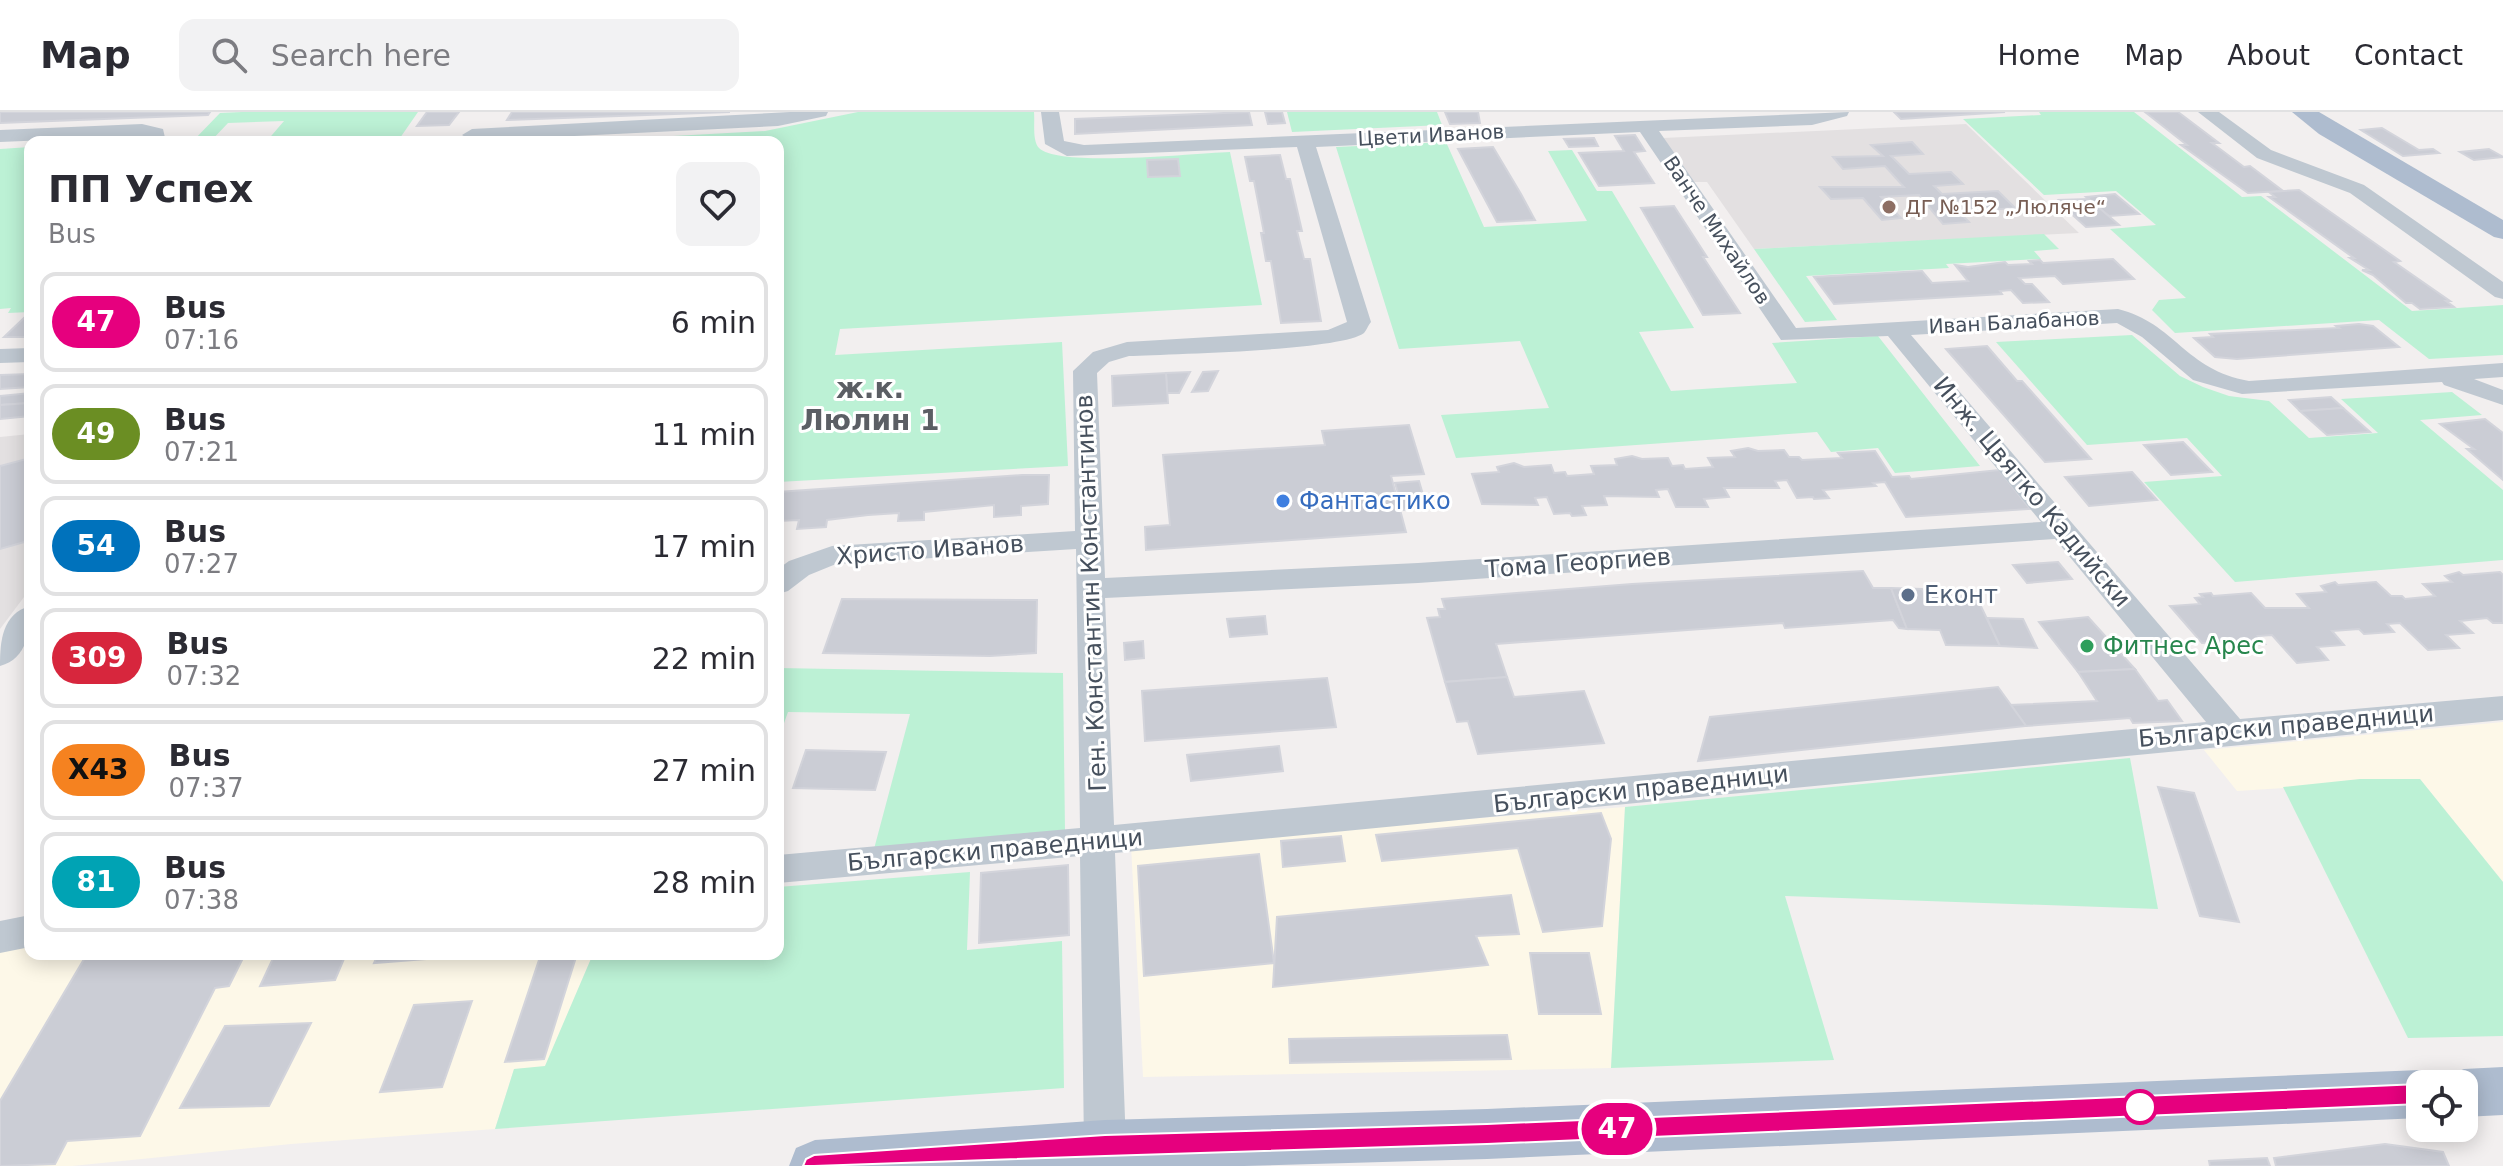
<!DOCTYPE html>
<html lang="en">
<head>
<meta charset="utf-8">
<style>
  body { margin:0; font-family:"DejaVu Sans",sans-serif; background:#f2f2f3; color:#2b2b33; height:100vh; display:flex; flex-direction:column; font-size:30px; white-space:nowrap }
  * { box-sizing:border-box; margin:0 }
  p { font-size:26px; color:#7c7c81 }
  .icon { flex:none; width:44px; height:44px; fill:none; stroke:currentColor; stroke-width:2; stroke-linecap:round; stroke-linejoin:round }
  .map { position:relative; flex:1; overflow:hidden }
  .panel { position:absolute; left:24px; top:24px; width:760px; height:824px; display:flex; flex-direction:column; background:#fff; border-radius:16px; box-shadow:0 4px 20px #0003 }
  .panel>* { flex:none }
  .badge { padding:0 16px; border-radius:26px; font-size:28px; line-height:52px }
  .tools { position:absolute; left:2406px; top:958px; display:grid; gap:16px }
  .tools a { display:grid; place-items:center; width:72px; height:72px; border-radius:16px; background:#fff; box-shadow:0 4px 20px #0003; font-size:40px }
  .map>.badge { position:absolute; translate:-50% -50%; box-shadow:0 0 0 4px #fff }
  .round { display:grid; place-items:center; flex:none; width:84px; height:84px; border-radius:16px; background:#f2f2f3 }
  .summary { display:flex; align-items:center; justify-content:space-between; height:136px; padding:0 24px }
  h1 { font-size:38px; font-weight:800; line-height:60px }
  ul { padding:0; list-style:none }
  li { display:flex; align-items:center; gap:24px; height:100px; margin:0 16px 12px; padding:0 8px; border:4px solid #e1e1e2; border-radius:16px }
  li div { flex:1 }
  li b { display:block; font-size:30px }
  li em { font-style:normal }
  li .badge { min-width:88px; font-weight:700; text-align:center }
  header { display:flex; align-items:center; gap:48px; box-sizing:border-box; height:112px; padding:0 40px; background:#fff; border-bottom:2px solid #e1e1e2 }
  header strong { font-size:38px }
  nav { display:flex; gap:44px; margin-inline-start:auto; font-size:28px }
  .search { width:560px; height:72px; background:#f2f2f3; display:flex; align-items:center; gap:20px; box-sizing:border-box; padding:0 28px; border-radius:16px; color:#7c7c81; font-size:30px }
  .map>svg:first-child { display:block }
  .commercial { fill:#fdf8e8 }
  .education { fill:#e3e0e1 }
  .green { fill:#bcf1d5 }
  .building { fill:#cbcdd5; stroke:#d3d4db; stroke-width:2 }
  .lines { fill:none; stroke-linecap:round; stroke-linejoin:round }
  .minor { fill:#bfc8d1; fill-rule:evenodd }
  .major { fill:#aebccf; fill-rule:evenodd }
  .line { fill:#e6007e; stroke:#fff; stroke-width:2 }
  .education-dot { fill:#8d6e63; stroke:#fff; stroke-width:3 }
  .shop-dot { fill:#3f7fe0; stroke:#fff; stroke-width:3 }
  .service-dot { fill:#5c6f8a; stroke:#fff; stroke-width:3 }
  .leisure-dot { fill:#2e9e5b; stroke:#fff; stroke-width:3 }
  .stop-dot { fill:#fff; stroke:#e6007e; stroke-width:4 }
  .labels { text-anchor:middle; stroke-width:6; stroke-linejoin:round; paint-order:stroke }
  .far-street-label { font-size:20px; fill:#46505d; stroke:#fff }
  .far-education-label { font-size:20px; fill:#785e54; stroke:#fff; text-anchor:start }
  .street-label { font-size:24px; fill:#46505d; stroke:#fff }
  .shop-label { font-size:24px; fill:#366cbe; stroke:#fff; text-anchor:start }
  .service-label { font-size:24px; fill:#4e5e75; stroke:#fff; text-anchor:start }
  .leisure-label { font-size:24px; fill:#27864d; stroke:#fff; text-anchor:start }
  .quarter-label { font-size:28px; font-weight:bold; fill:#5b5e64; stroke:#fff }
</style>
</head>
<body>
<header>
<strong>Map</strong>
<div class="search"><svg class="icon" aria-label="search" viewBox="0 0 24 24"><circle cx="10" cy="10" r="6"/><path d="M15 15l6 6"/></svg>Search here</div>
<nav><a>Home</a><a>Map</a><a>About</a><a>Contact</a></nav>
</header>
<div class="map">
<svg width="2503" height="1054" viewBox="0 0 2503 1054">
  <rect width="100%" height="100%" fill="#f2efef"/>
  <g class="commercial">
    <path d="M2503,610v160l-83,-103 -183,12 -33,-41z"/>
    <path d="M1625,695l-14,261 -468,9 -12,-232z"/>
    <path d="M30,834v8h563l-48,113 -31,2 -19,60 -204,15 -219,22h-72v-215z"/>
  </g>
  <g class="education">
    <path d="M1966,12l113,109 -325,16 -47,-67h-14l-30,-44z"/>
    <path d="M30,322v155l-30,40v-192z"/>
  </g>
  <g class="green">
    <path d="M242,0h176l-18,26 46,-2 -4,6h-176l18,-21 -56,2 -18,19h-18l28,-29z"/>
    <path d="M858,0h176c1,10 -2,29 5,36 21,20 157,5 191,4l32,153 -422,24 -5,26 227,-13 6,124 -290,16v-340h-214l201,-11z"/>
    <path d="M1287,0h150l5,13 -150,7z"/>
    <path d="M2039,0h95l108,85 19,-1 151,115 91,-6v50l-74,4 -50,-39 -204,13 -23,-23 7,-10 27,-2 -76,-69 46,-4 -40,-34 -72,4 -81,-76 78,-4z"/>
    <path d="M1446,30l38,85 103,-6 -39,-70 24,-1 25,41h15l82,137 -55,4 32,59 126,-8 -25,-40 106,-7 102,130 -85,7 -17,-25 -47,4 -14,-20 -361,26 -15,-43 108,-7 -29,-67 -121,8 -63,-202z"/>
    <path d="M30,35v165l-22,1 3,-5 -11,1v-160z"/>
    <path d="M2044,122l15,15 -25,2 7,8 -95,5 3,4 -143,8 31,44 -32,2 -51,-73z"/>
    <path d="M2132,223l48,41 23,11 26,9 40,5 40,37 69,-5 -37,-34 111,-7 30,23 -62,5 83,70v70l-268,22 -91,-100 78,-6 -35,-38 -100,7 -91,-103z"/>
    <path d="M778,556l285,5 2,158 -191,18 36,-135 -122,-2 -10,28z"/>
    <path d="M2130,646l28,151 -373,-13 49,164 -223,8 14,-261z"/>
    <path d="M2360,667h60l83,103v154l-95,2 -125,-251z"/>
    <path d="M970,760l-3,78 95,-9 2,147 -569,41 19,-60 31,-3 48,-112h185v-67z"/>
  </g>
  <g class="building">
    <path d="M0,0h210l-2,3 -208,8z"/>
    <path d="M427,0h32l-10,13 -32,1z"/>
    <path d="M512,0h218l-223,8z"/>
    <path d="M1249,0l3,13 -177,9v-15z"/>
    <path d="M1265,0h17l3,11 -17,1z"/>
    <path d="M1445,0h33l2,11 -30,1z"/>
    <path d="M1894,0h111l-104,7z"/>
    <path d="M2145,0h33l41,31h-7l32,24 6,-1 33,25 -35,2 -67,-48h6z"/>
    <path d="M2382,16l37,22 14,-1 6,4 -36,3 -42,-26z"/>
    <path d="M1635,23l10,16 -11,1 20,31 -55,3 -20,-33 45,-2 -9,-15z"/>
    <path d="M1594,26l4,8 -29,1 -5,-8z"/>
    <path d="M1912,30l11,12 -32,2 18,18 42,-2 12,12 -29,2 8,8 56,-3 17,17 -42,3 -11,-11 -14,1 21,21 -26,2 -24,-29 -38,2 20,21 -19,2 -19,-22 -32,1 -11,-12h84l-19,-21 -42,3 -10,-12 50,-1 -12,-11z"/>
    <path d="M1493,35l28,47 14,26 -38,2 -39,-73z"/>
    <path d="M2489,37l14,8 -29,3 -14,-8z"/>
    <path d="M1280,43l6,24h4l12,52h-5l7,28h6l11,62 -40,2 -10,-62h-5l-5,-28h3l-10,-52h-4l-5,-24z"/>
    <path d="M1178,47l2,17 -32,1 -1,-17z"/>
    <path d="M2299,78l101,71 -6,1 56,39h-4l8,6 -34,2 -8,-6h-6l-33,-28 -11,-5h7l-19,-12h4l-85,-61h6l-6,-5z"/>
    <path d="M2115,82l24,20 -30,2 -23,-19z"/>
    <path d="M2089,87l8,7 -30,2 -8,-8z"/>
    <path d="M1674,94l33,51h-4l37,56 -37,2 -62,-107z"/>
    <path d="M2097,94l22,19 -33,2 -21,-19z"/>
    <path d="M2113,147l21,20 -71,5 -8,-8 -36,2 6,6h7l17,18 -26,1 -12,-13 -11,1 2,3 -168,10 -20,-27 108,-6 10,12 36,-2 -13,-16 13,2 37,-5 3,3 24,-1 -3,-3 11,-1 3,3z"/>
    <path d="M27,203h3v22h-26z"/>
    <path d="M2359,212l14,2 26,21 -162,12 -22,-2 -21,-19 19,-1 -3,-3 129,-6 -3,-2z"/>
    <path d="M1987,234l30,35h5l69,78 -46,3 -99,-113z"/>
    <path d="M1218,259l-10,20 -16,1 11,-20z"/>
    <path d="M1190,260l-11,21h-12l-1,-20z"/>
    <path d="M1166,261l2,30 -55,3 -1,-30z"/>
    <path d="M30,262v13l-30,2v-14z"/>
    <path d="M30,281v10l-30,2v-9z"/>
    <path d="M2331,285l12,11 -43,3 -11,-11z"/>
    <path d="M30,291v13l-30,3v-14z"/>
    <path d="M2343,296l27,24 -43,3 -27,-24z"/>
    <path d="M2485,307l18,14v47l-36,-31h7l-34,-25z"/>
    <path d="M1409,313l15,49 -33,2 15,56 -260,18 -1,-23 25,-2 -7,-70 162,-10 -3,-14z"/>
    <path d="M2183,330l29,30 -41,3 -27,-30z"/>
    <path d="M1748,336l10,3 26,-1 5,7h10l3,3 40,-2 -4,-5 37,-2 17,26 17,-1 2,3 88,-9 31,39 -124,8 -21,-35 -12,1 3,3 -53,4 6,8 -15,1 -1,-2 -16,1 -10,-18 -12,1 4,7h-55l5,9 -25,2 4,8h-32l-8,-18 -12,1 3,7 -55,-1 3,9 -25,1 4,9 -14,1 -2,-3 -16,1 -7,-17 -12,1 3,7 -56,-1 -10,-30 27,-2 -2,-5 17,-4 10,4 27,-2 3,8 11,-1 2,4 27,-2 -3,-8 26,-1 -2,-6 17,-3 10,3 26,-1 4,8 11,-1 2,4 28,-2 -5,-9 27,-1 -4,-6z"/>
    <path d="M30,346l-2,83 -28,8v-83z"/>
    <path d="M2132,360l25,28 -68,6 -24,-29z"/>
    <path d="M1022,363h27l-1,29 -27,2v9l-27,2v-12l-70,7v8l-26,1 1,-8 -31,2 -41,5 -1,7 -29,2 2,-9 -21,1v-29z"/>
    <path d="M1419,369l8,27 -24,2 -8,-27z"/>
    <path d="M2058,450l14,17 -45,4 -14,-18z"/>
    <path d="M1863,459l10,17h18l16,41 -8,-1 -6,-8 -108,8 -2,-5 -287,21 11,33 -62,5 -18,-64 13,-1 -2,-8h7l-3,-10 190,-15z"/>
    <path d="M2459,460l4,3 37,-3 3,3v48h-10l-6,-5 -27,3 13,12 -27,2 13,13 -31,2 -28,-27 -13,1 7,8 -30,2 -5,-5 -27,2 12,14 -27,2 11,13 -31,3 -25,-28 -14,1 7,8 -31,2 -4,-5 -28,2 -32,-37 30,-2 -5,-6 8,-1 -3,-3 11,-1 2,3 38,-3 14,15h44l-12,-14 29,-2 -5,-6 14,-4 3,3 38,-3 15,14h11l3,3 30,-3 -12,-12 29,-2 -7,-6z"/>
    <path d="M1891,476l31,1 3,6 51,1 24,50 -54,-1 -6,-15 -33,-1z"/>
    <path d="M842,487l195,1 -1,53 -46,3 -167,-3z"/>
    <path d="M1265,504l2,18 -37,3 -3,-18z"/>
    <path d="M2088,505l47,52 -57,3 -39,-50z"/>
    <path d="M1987,506l36,1 14,29 -37,-2z"/>
    <path d="M1143,529l1,17 -19,2 -1,-17z"/>
    <path d="M2135,557l23,32 9,-1 15,21 -49,2 -3,-5 -104,8 -15,-21 86,-4 -19,-29z"/>
    <path d="M1507,565l7,20 70,-6 20,52 -126,11 -10,-33 -11,1 -12,-40z"/>
    <path d="M1327,566l9,49 -191,14 -3,-50z"/>
    <path d="M1998,575l28,39 -328,35 12,-44z"/>
    <path d="M1279,634l4,25 -92,10 -4,-26z"/>
    <path d="M806,638l80,2 -11,38 -82,-2z"/>
    <path d="M2158,675l36,6 45,129 -39,-6z"/>
    <path d="M1601,701l10,26 -9,87 -59,6 -25,-84 -136,13 -6,-26z"/>
    <path d="M1341,724l4,25 -62,6 -2,-26z"/>
    <path d="M1259,742l15,109 -130,13 -6,-110z"/>
    <path d="M1068,753l1,70 -90,8 2,-70z"/>
    <path d="M1511,783l8,39 -43,2 12,29 -215,22 4,-70z"/>
    <path d="M1530,841h59l12,61h-62z"/>
    <path d="M87,842h158l-16,32 -14,2 -75,148 -73,5 -12,23 -55,2v-65z"/>
    <path d="M275,842h71l-11,26 -75,6z"/>
    <path d="M378,842h74l-1,3 -77,6z"/>
    <path d="M541,842h36l-33,105 -39,3z"/>
    <path d="M472,889l-30,86 -62,5 34,-87z"/>
    <path d="M311,911l-42,83 -89,2 45,-82z"/>
    <path d="M1507,923l4,24 -221,4 -1,-24z"/>
    <path d="M2385,1032l58,8 6,14h-173l-2,-8z"/>
    <path d="M2267,1046l3,8h-60l-1,-5z"/>
  </g>
  <g class="lines">
    <g class="minor">
      <path d="M790,0h38l-2,4 -48,10 -306,15 -10,-6 10,-6z"/>
      <path d="M1041,0h18l5,29 20,4 765,-33 -2,4 -35,9 -153,6 137,197 322,-19c57,14 67,61 131,72l254,-18v14l-29,2 29,11v15l-59,-20 -2,-3 -200,12 -49,-14 -51,-43 -25,-14 -206,12 329,384 263,-23v24l-1388,133 11,292 -7,14 -14,6 -14,-6 -7,-14 -4,-289 -302,27v-28l302,-27 -4,-279 -240,15 -27,11 -21,16 -10,3v-25l11,-8 43,-15 243,-15 -2,-160 20,-19 34,-10 201,-12 19,-8 -50,-175 -230,9 -22,-12zM1640,20l141,208 107,-4 153,186 -623,41 -313,15 -8,-205 12,-11 20,-6c39,-2 212,-5 235,-23 2,-2 5,-9 7,-11l-55,-175zM2055,427l151,183 -1092,103 -9,-227 313,-15z"/>
      <path d="M2198,0h21l52,38 93,35 139,97v17l-8,-2 -145,-104 -93,-35z"/>
      <path d="M142,12l21,5 3,13h-20v-5l-4,-1 -142,6v-12z"/>
      <path d="M30,236v14l-30,1v-14z"/>
      <path d="M30,494c0,25 -2,52 -30,60 0,-25 2,-52 30,-60z"/>
      <path d="M30,803v32l-30,6v-32z"/>
    </g>
    <g class="major">
      <path d="M2292,0h27l184,108v19l-9,-2 -175,-103z"/>
      <path d="M2503,955v48l-39,2v-33h-21l3,-8 18,-7z"/>
      <path d="M2420,958l18,7 3,7h-21v34l-933,41 -243,7h-455l7,-18 19,-8 290,-20 382,-11z"/>
    </g>
  </g>
  <path class="line" d="M2420,972l7,3 3,7 -3,7 -7,3 -933,40 -382,12 -291,10h-11l3,-7 8,-4 291,-20 382,-11z"/>
  <circle class="education-dot" cx="1889" cy="95" r="8"/>
  <circle class="shop-dot" cx="1283" cy="389" r="8"/>
  <circle class="service-dot" cx="1908" cy="483" r="8"/>
  <circle class="leisure-dot" cx="2087" cy="534" r="8"/>
  <circle class="stop-dot" cx="2140" cy="995" r="16"/>
  <g class="labels">
    <g class="far-street-label">
      <text transform="translate(1431 23) rotate(-3)" y="7">Цвети Иванов</text>
      <text transform="translate(1717 118) rotate(56)" y="7">Ванче Михайлов</text>
      <text transform="translate(2014 210) rotate(-3)" y="7">Иван Балабанов</text>
    </g>
    <g class="far-education-label">
      <text x="1905" y="102">ДГ №152 „Люляче“</text>
    </g>
    <g class="street-label">
      <text transform="translate(2032 380) rotate(50)" y="8">Инж. Цвятко Кадийски</text>
      <text transform="translate(930 438) rotate(-4)" y="8">Христо Иванов</text>
      <text transform="translate(1578 451) rotate(-4)" y="8">Тома Георгиев</text>
      <text transform="translate(1091 481) rotate(-92)" y="8">Ген. Константин Константинов</text>
      <text transform="translate(2286 614) rotate(-5)" y="8">Български праведници</text>
      <text transform="translate(1641 677) rotate(-6)" y="8">Български праведници</text>
      <text transform="translate(995 738) rotate(-5)" y="8">Български праведници</text>
    </g>
    <g class="shop-label">
      <text x="1299" y="397">Фантастико</text>
    </g>
    <g class="service-label">
      <text x="1924" y="491">Еконт</text>
    </g>
    <g class="leisure-label">
      <text x="2103" y="542">Фитнес Арес</text>
    </g>
    <g class="quarter-label">
      <text x="870" y="286">ж.к.<tspan x="870" dy="32">Люлин 1</tspan></text>
    </g>
  </g>
</svg>
<div class="tools">
<a><svg class="icon" aria-label="locate" viewBox="0 0 24 24"><circle cx="12" cy="12" r="6"/><path d="M12 2v4M12 18v4M2 12h4M18 12h4"/></svg></a>
</div>
<b class="badge" style="left:1617px;top:1017px;background:#e6007e;color:#fff">47</b>
<section class="panel">
<div class="summary"><div><h1>ПП Успех</h1><p>Bus</p></div><a class="round"><svg class="icon" aria-label="heart" viewBox="0 0 24 24"><path d="M12 20l-8-8c-3-5 5-10 8-4 3-6 11-1 8 4z"/></svg></a></div>
<ul>
<li><span class="badge" style="background:#e6007e;color:#fff">47</span><div><b>Bus</b><p>07:16</p></div><em>6 min</em></li>
<li><span class="badge" style="background:#6b8e23;color:#fff">49</span><div><b>Bus</b><p>07:21</p></div><em>11 min</em></li>
<li><span class="badge" style="background:#0072bc;color:#fff">54</span><div><b>Bus</b><p>07:27</p></div><em>17 min</em></li>
<li><span class="badge" style="background:#d7263d;color:#fff">309</span><div><b>Bus</b><p>07:32</p></div><em>22 min</em></li>
<li><span class="badge" style="background:#f58220;color:#111">X43</span><div><b>Bus</b><p>07:37</p></div><em>27 min</em></li>
<li><span class="badge" style="background:#00a3b4;color:#fff">81</span><div><b>Bus</b><p>07:38</p></div><em>28 min</em></li>
</ul>
</section>
</div>
</body>
</html>
